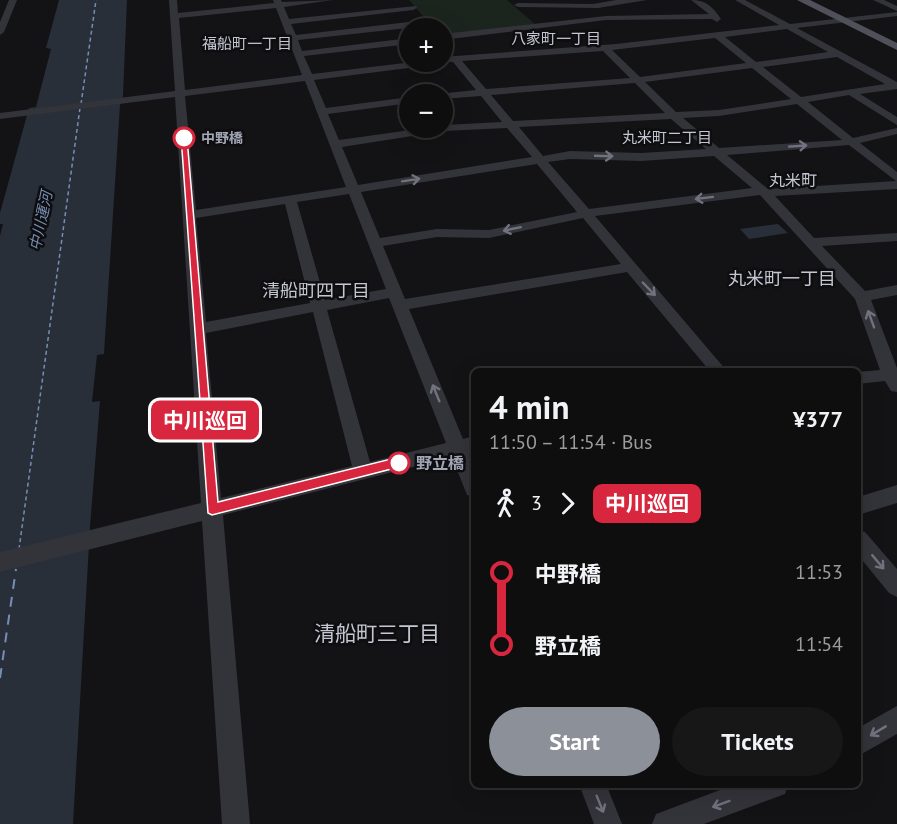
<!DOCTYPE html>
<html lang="en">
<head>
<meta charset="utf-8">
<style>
  body { margin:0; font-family:"PT Sans","Noto Sans JP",sans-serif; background:#171718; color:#f1f3f6; height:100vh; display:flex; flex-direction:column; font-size:22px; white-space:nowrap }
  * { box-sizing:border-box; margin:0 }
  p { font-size:20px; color:#9b9c9e }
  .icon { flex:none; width:33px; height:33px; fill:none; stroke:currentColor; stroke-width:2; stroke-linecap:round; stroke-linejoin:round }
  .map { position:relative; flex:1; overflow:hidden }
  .details { position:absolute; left:471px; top:368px; width:390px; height:420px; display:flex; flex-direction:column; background:#0e0e0f; border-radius:9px; box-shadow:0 6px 24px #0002,0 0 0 2px #2e2e2f }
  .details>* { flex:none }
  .badge { padding:0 12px; border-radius:9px; font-size:21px; line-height:39px }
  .fabs { position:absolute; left:399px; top:18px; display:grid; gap:12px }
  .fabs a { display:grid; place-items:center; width:54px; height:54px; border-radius:50%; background:#0e0e0f; box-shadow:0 6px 24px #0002,0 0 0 2px #2e2e2f; font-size:30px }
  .map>.badge { position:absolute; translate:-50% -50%; box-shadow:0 0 0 3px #fff }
  .legs { display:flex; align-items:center; gap:9px; height:66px; padding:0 18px; font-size:20px }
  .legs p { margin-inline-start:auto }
  .head { display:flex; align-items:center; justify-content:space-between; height:102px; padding:0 18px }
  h1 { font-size:33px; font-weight:700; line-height:45px }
  .button { display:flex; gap:12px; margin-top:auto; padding:12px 18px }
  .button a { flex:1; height:69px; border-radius:36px; background:#8c9099; color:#fff; font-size:24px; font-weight:700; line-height:69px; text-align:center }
  .button a+a { background:#171718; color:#f1f3f6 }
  ul { padding:0 18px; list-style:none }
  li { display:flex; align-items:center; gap:21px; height:72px; font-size:22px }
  li i { display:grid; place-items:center; width:9px; height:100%; margin:0 8px; background:currentColor }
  li i::after { content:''; width:15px; height:15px; margin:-8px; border:4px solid; border-radius:50%; background:#0e0e0f }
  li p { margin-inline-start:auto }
  li:first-child i { background:linear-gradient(#0000 50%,currentColor 0) }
  li:last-child i { background:linear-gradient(currentColor 50%,#0000 0) }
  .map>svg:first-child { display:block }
  .green { fill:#1c241e }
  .water { fill:#282f39 }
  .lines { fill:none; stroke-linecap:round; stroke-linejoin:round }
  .ferry-far1 { stroke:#768eb5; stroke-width:1.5; stroke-dasharray:4 3; stroke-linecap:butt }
  .ferry { stroke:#768eb5; stroke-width:2; stroke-dasharray:10 8; stroke-linecap:butt }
  .minor { fill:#33333a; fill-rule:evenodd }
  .major { fill:#4f5059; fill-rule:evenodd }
  .oneway { stroke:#71727e }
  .line-1 { fill:#d7263d; stroke:#fff; stroke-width:1.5 }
  .stop-1-dot { fill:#fff; stroke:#d7263d; stroke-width:3 }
  .labels { text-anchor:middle; stroke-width:5; stroke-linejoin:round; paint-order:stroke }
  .far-stop-label { font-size:14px; font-weight:bold; fill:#a3a6b6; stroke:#0e0d0f; text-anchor:start }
  .far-neighbourhood-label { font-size:15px; fill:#c4c6d2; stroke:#0e0d0f }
  .far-water-label { font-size:15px; font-style:italic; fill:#768eb5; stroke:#0e0d0f }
  .far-quarter-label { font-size:16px; fill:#c4c6d2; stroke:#0e0d0f }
  .stop-label { font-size:16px; font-weight:bold; fill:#a3a6b6; stroke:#0e0d0f; text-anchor:start }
  .neighbourhood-label { font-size:18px; fill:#c4c6d2; stroke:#0e0d0f }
  .near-neighbourhood-label { font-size:21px; fill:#c4c6d2; stroke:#0e0d0f }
</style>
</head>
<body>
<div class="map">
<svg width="897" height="824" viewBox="0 0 897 824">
  <rect width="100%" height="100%" fill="#131214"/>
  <path class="green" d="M409,0h98l28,24 -92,12 -1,-8h-9z"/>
  <g class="water">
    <path d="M59,0h68l-4,96 -3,9 -16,249 -7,1 -5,47 8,-1 -10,126 -17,297h-73v-588l3,-12h-3v-11l29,-105 7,-1 15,-58 -5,-1z"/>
    <path d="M778,224l10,9 -39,6 -9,-10z"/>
  </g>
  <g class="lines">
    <g class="ferry-far1">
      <path d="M81,104l15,-104"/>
      <path d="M19,549l61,-441"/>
    </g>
    <path class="ferry" d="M0,678l16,-109"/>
    <g class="minor">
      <path d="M9,0h8l-13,32 -4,3v-13z"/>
      <path d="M169,0h8l1,13 96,-10 -1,-3h8l1,2 51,-2 -49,7 5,12 127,-13 1,2 -4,2 -122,14 5,11 130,-15 4,3 -4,3 -128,14 4,11 108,-13v6l-106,12 8,18 101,-12h24l-5,3 -118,15 12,28 84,-11v6l-82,11 11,26 86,-12h17l2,-3 58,-3 -21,-26 -39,3v-5h-4l38,-4 -23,-28h-14h3v-5l174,-13 163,-19 -44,-25h10l45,24 107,-12v4l-100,12 100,54v7l-37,5 37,23v8l-48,-30 -41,7 45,36 44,-10v6l-37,9 37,29v17l-122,7 39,42 83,-5v8l-75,5 43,45 32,-6v10l-26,5 26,68v24l-6,-1 -6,-10 -27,3v-12l22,-2 -25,-71 -95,-104 -165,21 131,154h-17l-82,-98 -218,37 54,130 11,-3v16l-5,1 5,12v32l-7,-2 -15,-38 -229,58 27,309h-28l-20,-303 -202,51v-20l201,-49 -26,-406 -175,22v-6l175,-22zM276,8l26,67 -117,15 -6,-72zM787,29l41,23 -72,10 -31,-25zM715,38l31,25 -106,14 -28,-27zM603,51l27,27 -144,11 -24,-28zM837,57l48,27 -84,13 -38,-30zM752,68l39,31 -72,11 -43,2 -31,-30zM305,81l41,106 -150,23 -11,-114zM635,83l30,30 -152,8 -22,-26zM797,104l45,36 -123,8 -36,-30 36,-2zM671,119l35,30 -65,4 -71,-2 -27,5 -24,-29zM507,128l25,29 -174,28 -16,-38 102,-16zM849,145l47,36 -128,8 -41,-34zM714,156l38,32 -163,21 -41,-47 22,-3 71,2zM537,164l40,48 -88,18 -52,-1 -57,9 -19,-46zM349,194l37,95 -61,11 -28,-98zM285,204l25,99 -104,19 -10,-104zM583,218l38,46 -216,35 -22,-53 54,-9 52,1zM389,298l57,145 -76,19 -43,-152zM313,312l39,154 -131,32 -15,-165z"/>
      <path d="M616,0h31l-49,8 -80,-1 -4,-2 4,-2 75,1z"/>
      <path d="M691,0c15,0 22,7 30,19l-4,3 -5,-3 -106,1 -164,20v-6l164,-18 103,-2z"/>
      <path d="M873,0h11l13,6v5z"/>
      <path d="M897,485v18l-39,12v-18z"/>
      <path d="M858,530l7,2 32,37v28l-8,-4 -31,-38z"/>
      <path d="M897,706v28l-39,22v-28z"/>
      <path d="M579,784h27l16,40h-28z"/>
      <path d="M736,784h52l-3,10 -81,30h-52l4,-10z"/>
    </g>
    <path class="major" d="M797,0h13l87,43v7z"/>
  </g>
  <defs><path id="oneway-shaft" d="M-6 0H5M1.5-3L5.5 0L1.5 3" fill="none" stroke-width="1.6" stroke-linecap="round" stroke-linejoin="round" transform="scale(1.5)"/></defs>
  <g class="oneway">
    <use href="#oneway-shaft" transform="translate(798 146) rotate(-4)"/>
    <use href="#oneway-shaft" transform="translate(604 156) rotate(2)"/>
    <use href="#oneway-shaft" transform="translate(411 180) rotate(-9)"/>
    <use href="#oneway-shaft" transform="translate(704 198) rotate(173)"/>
    <use href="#oneway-shaft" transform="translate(512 229) rotate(168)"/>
    <use href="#oneway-shaft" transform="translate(649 289) rotate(46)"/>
    <use href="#oneway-shaft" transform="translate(871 319) rotate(-110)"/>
    <use href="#oneway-shaft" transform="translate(436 393) rotate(-112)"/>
    <use href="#oneway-shaft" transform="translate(878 562) rotate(50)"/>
    <use href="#oneway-shaft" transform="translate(878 731) rotate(149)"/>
    <use href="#oneway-shaft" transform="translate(600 804) rotate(68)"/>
    <use href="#oneway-shaft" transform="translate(721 804) rotate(160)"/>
  </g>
  <path class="line-1" d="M181,136l6,2 31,364 181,-45 6,6 -2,3 -191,49 -4,-2z"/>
  <g class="stop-1-dot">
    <circle cx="184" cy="138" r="10"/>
    <circle cx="399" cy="463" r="10"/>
  </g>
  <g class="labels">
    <g class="far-stop-label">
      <text x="201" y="143">中野橋</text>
    </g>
    <g class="far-neighbourhood-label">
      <text x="556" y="44">八家町一丁目</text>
      <text x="247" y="49">福船町一丁目</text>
      <text x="667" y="143">丸米町二丁目</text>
    </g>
    <g class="far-water-label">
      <text transform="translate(41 221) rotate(-78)" y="5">中川運河</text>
    </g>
    <g class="far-quarter-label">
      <text x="793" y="186">丸米町</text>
    </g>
    <g class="stop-label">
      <text x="416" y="469">野立橋</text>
    </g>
    <g class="neighbourhood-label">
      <text x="782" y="285">丸米町一丁目</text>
      <text x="316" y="297">清船町四丁目</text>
    </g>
    <g class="near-neighbourhood-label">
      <text x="377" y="641">清船町三丁目</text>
    </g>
  </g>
</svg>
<div class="fabs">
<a>+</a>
<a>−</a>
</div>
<b class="badge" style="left:205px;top:420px;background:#d7263d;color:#fff">中川巡回</b>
<section class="details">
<div class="head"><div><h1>4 min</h1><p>11:50 – 11:54 · Bus</p></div><b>¥377</b></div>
<div class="legs"><svg class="icon" aria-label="walk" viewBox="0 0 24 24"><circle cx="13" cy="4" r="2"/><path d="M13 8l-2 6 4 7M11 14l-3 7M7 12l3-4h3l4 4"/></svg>3<svg class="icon" aria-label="forward" viewBox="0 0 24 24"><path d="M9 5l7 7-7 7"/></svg><b class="badge" style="background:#d7263d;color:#fff">中川巡回</b></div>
<ul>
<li><i style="color:#d7263d"></i><b>中野橋</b><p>11:53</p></li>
<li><i style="color:#d7263d"></i><b>野立橋</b><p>11:54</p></li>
</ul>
<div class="button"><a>Start</a><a>Tickets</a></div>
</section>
</div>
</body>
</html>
